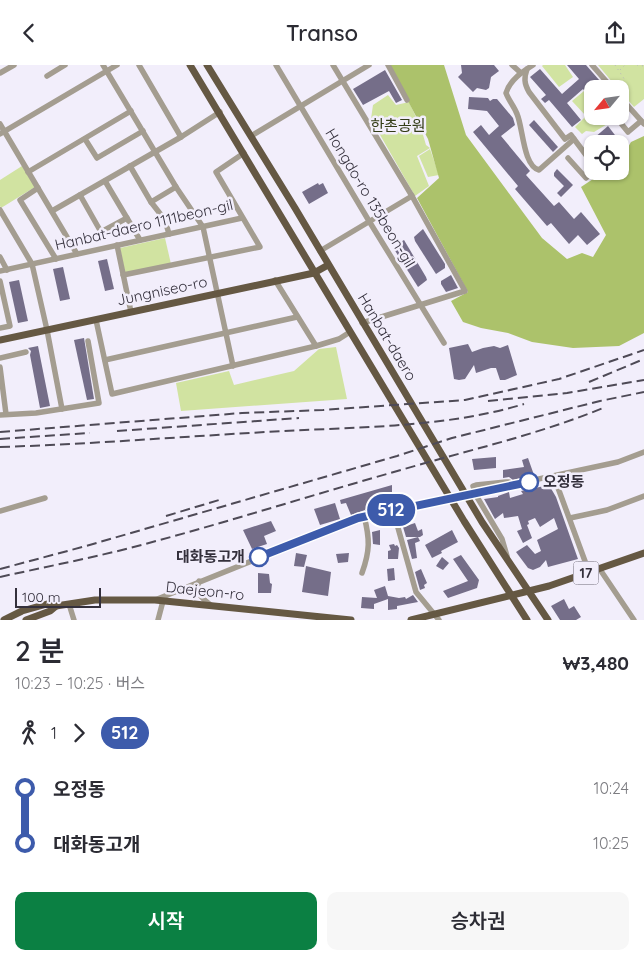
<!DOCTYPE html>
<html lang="ko">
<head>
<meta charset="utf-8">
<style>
  body { margin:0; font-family:Quicksand,"Noto Sans KR",sans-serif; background:#f7f7f7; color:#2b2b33; height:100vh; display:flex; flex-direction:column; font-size:19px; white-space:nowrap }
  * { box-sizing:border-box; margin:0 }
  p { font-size:16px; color:#7c7c81 }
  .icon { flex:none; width:28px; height:28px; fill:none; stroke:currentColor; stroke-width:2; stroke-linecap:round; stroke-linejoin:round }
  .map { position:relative; height:555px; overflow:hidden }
  .details { display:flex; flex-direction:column; background:#fff; flex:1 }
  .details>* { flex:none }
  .badge { padding:0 10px; border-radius:16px; font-size:18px; line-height:32px }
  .needle { width:32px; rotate:241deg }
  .fabs { position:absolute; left:584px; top:15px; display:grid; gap:10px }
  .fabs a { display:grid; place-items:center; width:45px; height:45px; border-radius:10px; background:#fff; box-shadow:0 1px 4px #0004; font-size:25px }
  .scale { position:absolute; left:15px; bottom:12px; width:86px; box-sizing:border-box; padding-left:5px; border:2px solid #34303c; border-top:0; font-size:14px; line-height:18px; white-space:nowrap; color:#34303c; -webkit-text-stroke:4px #f2eefb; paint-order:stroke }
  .map>.badge { position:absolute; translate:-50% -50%; box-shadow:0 0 0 2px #fff }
  .legs { display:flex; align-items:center; gap:8px; height:55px; padding:0 15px; font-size:16px }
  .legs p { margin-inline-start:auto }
  .summary { display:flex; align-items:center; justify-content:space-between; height:85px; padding:0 15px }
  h1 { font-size:28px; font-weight:600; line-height:38px }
  .button { display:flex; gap:10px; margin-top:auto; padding:10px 15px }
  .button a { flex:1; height:58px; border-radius:10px; background:#0b8043; color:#fff; font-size:20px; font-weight:600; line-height:58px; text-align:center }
  .button a+a { background:#f7f7f7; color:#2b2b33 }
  ul { padding:0 15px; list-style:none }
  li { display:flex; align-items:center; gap:18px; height:55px; font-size:19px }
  li i { display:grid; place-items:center; width:8px; height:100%; margin:0 6px; background:currentColor }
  li i::after { content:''; width:12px; height:12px; margin:-6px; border:4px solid; border-radius:50%; background:#fff }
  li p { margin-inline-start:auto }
  li:first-child i { background:linear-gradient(#0000 50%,currentColor 0) }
  li:last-child i { background:linear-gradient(currentColor 50%,#0000 0) }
  header { display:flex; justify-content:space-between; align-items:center; height:65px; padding:0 15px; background:#fff; font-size:22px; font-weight:600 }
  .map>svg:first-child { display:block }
  .green { fill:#d1e3a1 }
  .forest { fill:#acc26b }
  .building { fill:#756e89 }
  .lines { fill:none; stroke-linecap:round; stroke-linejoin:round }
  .path { stroke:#b7b3bf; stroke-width:1; stroke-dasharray:1 4; stroke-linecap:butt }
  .minor { stroke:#a49d90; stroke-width:5.5 }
  .major { stroke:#655843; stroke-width:7 }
  .rail { stroke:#4e4a56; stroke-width:2; stroke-dasharray:10 5; stroke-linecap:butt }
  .minor-bridge { stroke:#a49d90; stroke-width:5.5 }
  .line-1-casing { stroke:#fff; stroke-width:11 }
  .line-1 { stroke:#3d5bab; stroke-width:8 }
  .stop-1-dot { fill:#fff; stroke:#3d5bab; stroke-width:2.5 }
  .labels { text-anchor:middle; stroke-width:5; stroke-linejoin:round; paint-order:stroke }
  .shield { fill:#f2eefb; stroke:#6d6975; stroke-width:1 }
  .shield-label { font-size:14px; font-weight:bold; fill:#34303c }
  .park-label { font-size:15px; fill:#333c17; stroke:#f2eefb }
  .street-label { font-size:15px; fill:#34303c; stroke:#f2eefb }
  .stop-label { font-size:15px; font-weight:bold; fill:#34303c; stroke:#f2eefb; text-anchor:start }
</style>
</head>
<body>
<header><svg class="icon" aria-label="back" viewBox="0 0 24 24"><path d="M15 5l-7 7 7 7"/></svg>Transo<svg class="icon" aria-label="share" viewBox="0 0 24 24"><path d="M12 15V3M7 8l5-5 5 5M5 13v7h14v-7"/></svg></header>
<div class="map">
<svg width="644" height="555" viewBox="0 0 644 555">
  <rect width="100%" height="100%" fill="#f2eefb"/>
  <g class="green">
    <path d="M543,0h22l8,12 -14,10 -17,-21z"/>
    <path d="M598,0h46v34l-10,8 -14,-16v-2h-2z"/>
    <path d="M584,26l8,9v16h13l4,7 -15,9 -8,-1 -4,3 -7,-7 11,-11 -14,-15z"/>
    <path d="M388,30l8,10 13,-3 12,26 5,17 4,3 -13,8 12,30 -14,10 -44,-77 2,-14z"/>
    <path d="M430,84l9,26 -11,2 -9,-21z"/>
    <path d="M22,101l13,21 -34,21 -1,-2v-26z"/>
    <path d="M165,173l6,26 -46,9 -5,-25z"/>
    <path d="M336,282l11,52 -166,12 -5,-28 53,-12 5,14 60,-14 25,-22z"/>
  </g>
  <path class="forest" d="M389,0h55l22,70 76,103 25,21 15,-6 11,4 13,-22 -25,-48 24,-16h15v-10l11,-19 13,-6v197l-25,13 -46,2 -41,-6 -24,-9 -27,-5 -18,-6 -12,-21 17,-9 -51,-94 22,-20 -11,-39z"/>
  <g class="building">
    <path d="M461,0h33l5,6 -8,6 -2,11 -3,2 -9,-2 -4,4 -15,-15 4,-4z"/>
    <path d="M567,0h19l21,24h-15v11l-9,-11 -16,14 14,17 -9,7 -23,-27 -4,3 -4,-4 5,-4 -16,-18 10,-8 22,25 17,-15z"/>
    <path d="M385,5l17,30 -6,3 -7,-12 -26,14 -10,-16z"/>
    <path d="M469,32l19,1 2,3 3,-2h4l16,19 2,7 -14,11 29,35 -4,4 28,31 5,-4 15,17 7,-7 19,22 -13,11 -9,-10 -9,9 -18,-21 -4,3 -32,-37 3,-3 -45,-54 8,-7 8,10 10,-9 -12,-15 -19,-2z"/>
    <path d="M534,55l24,27 -5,5 -24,-27z"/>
    <path d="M608,61l10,13 -6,5h-25z"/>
    <path d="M557,104l16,16 -12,12 -4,-4 7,-7 -10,-10v-3z"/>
    <path d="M318,118l1,2 4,-2 5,10 -19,11 -7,-12z"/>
    <path d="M423,164l22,35v4l-9,6 -21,-33 -1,-4z"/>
    <path d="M404,175l22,37 1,3 -9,7 -24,-38v-3z"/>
    <path d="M107,194l7,30 -9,2 -7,-30z"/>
    <path d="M63,202l7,32 -10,2 -7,-32z"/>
    <path d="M451,210l7,13 -12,4 -5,-8v-3z"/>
    <path d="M19,215l9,41 -10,2 -9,-41z"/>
    <path d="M84,273l10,61 -7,1 -13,-60z"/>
    <path d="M468,279l4,8 11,-4 11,-2 6,2 8,-3 9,30 -12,5h-5l-4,-12h-5l-15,5 -2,-8 -9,14 -6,1 -5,-1 -5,-31z"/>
    <path d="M38,281l12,60 -10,2 -10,-53 1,-4 -3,-3z"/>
    <path d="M496,392v11l-22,2 -2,-11z"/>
    <path d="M528,393l6,17 -21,5 -4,-3 -6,1v-8l21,-3 -2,-7z"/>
    <path d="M392,420v17h-9l-2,-8 -8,1 -1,13 13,-3 1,2 -21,5v-2l-14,5 -5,-12 -5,1 -1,-4z"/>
    <path d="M549,420l7,12 22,62 -30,8 -2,-7 -6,7 -7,3 -5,-2 -12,-16 11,-7 8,9 6,-3 -4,-11 21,-11 -4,-11 -14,9 -5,-9 -7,3 1,3 -2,1 5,13 -9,5 -6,-12 5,-2 -4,-13 -14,2 -1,-5 -8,6 -11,-20 14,-2v-1l11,-4 1,6 13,-4 -2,-3z"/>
    <path d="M335,438l5,16 -20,6 -6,-16z"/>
    <path d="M271,456l5,10 -12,5 3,8 -15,5 -9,-19z"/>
    <path d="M415,458l3,8 4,-2 1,6 -3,2h-14l-3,-10z"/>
    <path d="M380,465v15l-7,-1 -1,-12z"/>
    <path d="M452,465l6,12 -17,9 1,2 -10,5 -7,-13z"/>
    <path d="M418,472l2,4 -5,2 2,15 -5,1 -5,-19z"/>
    <path d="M394,479l1,2 2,-1 2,3 -1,11h-10v-8l3,-1 -2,-5z"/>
    <path d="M296,488l11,2 -3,12 -10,-1z"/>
    <path d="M349,488l-1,9 -10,1 -2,-9z"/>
    <path d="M461,490l18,25 -2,8 -29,10 -5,-7 25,-10 -15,-22z"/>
    <path d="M442,492l7,6 -6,7 -7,-4z"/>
    <path d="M306,501l25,6 -3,24 -26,-4z"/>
    <path d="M394,503l1,12 -7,1 -1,-12z"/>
    <path d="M421,504l6,14 -3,2 1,3 -5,2 -5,-18z"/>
    <path d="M258,508l11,1 1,9 2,1 -1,9h-13z"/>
    <path d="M385,521l3,10 11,2 6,-1 1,2 7,-4 5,7 -21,4v3l-9,1v-11l-14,5v5l-13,-1 1,-11 15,1 -3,-8z"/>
    <path d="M564,534l5,10 5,-3 7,11 -5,3h-16l-9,-14z"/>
  </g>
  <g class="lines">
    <g class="path">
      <path d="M615,0l10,15 -7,7"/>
      <path d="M637,0l7,1"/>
      <path d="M620,5l5,-5"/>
    </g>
    <g class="minor">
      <path d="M103,0l73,122 27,40 30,139"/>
      <path d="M139,0l42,72"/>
      <path d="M276,0l93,156 75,122"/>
      <path d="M333,0l79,131 53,95 -103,32"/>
      <path d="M388,0l19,35"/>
      <path d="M512,0l9,8"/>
      <path d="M533,0c-11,7 -23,15 -27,28 3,8 8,13 11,21 6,13 6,52 22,56l35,-31"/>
      <path d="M592,0l21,24"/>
      <path d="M527,4c-3,9 -3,14 2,23l36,47 6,-4 21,28"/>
      <path d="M0,8l14,-8"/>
      <path d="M47,11l18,-11"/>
      <path d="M620,32l24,27"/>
      <path d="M615,51l13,16 13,-11"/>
      <path d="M0,59l77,130"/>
      <path d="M0,69l117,-69"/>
      <path d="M251,71l118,-71"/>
      <path d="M85,74l12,19 46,-27"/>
      <path d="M568,93l18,20 8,-7"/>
      <path d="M130,101l21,36 25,-15"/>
      <path d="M28,107l103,-61"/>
      <path d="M105,116l35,59"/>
      <path d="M38,123l-18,12 36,59"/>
      <path d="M80,130l21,37 26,-14"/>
      <path d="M151,137l14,18 4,14"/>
      <path d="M0,145l32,54 15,66 15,79"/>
      <path d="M52,146l129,-74 39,-25"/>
      <path d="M117,180l14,67"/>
      <path d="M320,186l92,-55"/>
      <path d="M0,192l7,13"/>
      <path d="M0,206l242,-53"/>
      <path d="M123,210l137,-28 -44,-75 28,-19"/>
      <path d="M275,215l41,66"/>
      <path d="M0,216l10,45 -10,2"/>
      <path d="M96,255l16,74 204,-48 23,-7 11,-7"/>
      <path d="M0,293l26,-6"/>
      <path d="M105,295l192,-43"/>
      <path d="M0,302l6,47"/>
      <path d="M0,350l36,-2 63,-10 -11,-62"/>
      <path d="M554,412l35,95"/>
      <path d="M482,426l136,-29 26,-10"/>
      <path d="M393,445l23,82 23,28"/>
      <path d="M0,446l45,-13"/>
      <path d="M570,453l37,-8 37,-14"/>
      <path d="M507,491l-5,-17 -25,-42 -4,-11 3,-1 30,-3h3l1,4"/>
      <path d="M599,503l35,52"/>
      <path d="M362,508c8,-22 8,-34 2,-57"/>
      <path d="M199,516c-5,12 4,18 13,25"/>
      <path d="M155,535l203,-82 74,-16"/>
      <path d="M69,539l5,16"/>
      <path d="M158,555l5,-19"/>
    </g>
    <g class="major">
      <path d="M190,0l274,456 63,99"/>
      <path d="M207,0l88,143 187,314 66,98"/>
      <path d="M0,275l314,-67 14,-8"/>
      <path d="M4,555l18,-9 25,-7 9,2 39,-6h60l196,20"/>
      <path d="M26,555l24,-9 6,-5"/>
      <path d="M411,555l138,-34 95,-33"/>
    </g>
    <g class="rail">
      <path d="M589,317l55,-23"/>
      <path d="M488,336l79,-8 77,-13"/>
      <path d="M117,366l182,-13"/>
      <path d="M0,367l242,-19 81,-3 142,-10 94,-21 85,-29"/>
      <path d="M0,374l90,-6"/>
      <path d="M0,382c95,-3 189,-11 284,-16 78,-4 165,-4 240,-27"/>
      <path d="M166,451l53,-16"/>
      <path d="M0,504l86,-23 311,-90 55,-18 148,-37 44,-9"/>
      <path d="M0,512c40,-9 81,-17 122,-27 94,-24 186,-54 279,-80 68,-20 136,-35 202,-62"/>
    </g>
    <path class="minor-bridge" d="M432,437l50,-11"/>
  </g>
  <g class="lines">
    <g class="line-1-casing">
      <path id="line-1" d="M259,492l99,-39 171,-36"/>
    </g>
    <use href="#line-1" class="line-1"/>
  </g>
  <g class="stop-1-dot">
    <circle cx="529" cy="417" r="9"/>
    <circle cx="259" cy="492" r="9"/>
  </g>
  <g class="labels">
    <rect class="shield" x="573.5" y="496.5" width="25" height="23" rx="4"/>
    <g class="shield-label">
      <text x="586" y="513">17</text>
    </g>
    <g class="park-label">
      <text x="398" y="66">한촌공원</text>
    </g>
    <g class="street-label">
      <text transform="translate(370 133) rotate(59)" y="5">Hongdo-ro 135beon-gil</text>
      <text transform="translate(144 160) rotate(-13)" y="5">Hanbat-daero 1111beon-gil</text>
      <text transform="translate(162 226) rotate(-12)" y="5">Jungniseo-ro</text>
      <text transform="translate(387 272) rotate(59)" y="5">Hanbat-daero</text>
      <text transform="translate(205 526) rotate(6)" y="5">Daejeon-ro</text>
    </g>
    <g class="stop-label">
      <text x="543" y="422">오정동</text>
      <text x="245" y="497" text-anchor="end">대화동고개</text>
    </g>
  </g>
</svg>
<div class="fabs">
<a><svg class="needle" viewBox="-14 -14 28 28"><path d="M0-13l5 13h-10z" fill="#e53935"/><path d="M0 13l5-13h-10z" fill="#7c7c81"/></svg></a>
<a><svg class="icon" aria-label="locate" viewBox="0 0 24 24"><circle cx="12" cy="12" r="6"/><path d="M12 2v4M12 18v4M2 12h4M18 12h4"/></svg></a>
</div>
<div class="scale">100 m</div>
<b class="badge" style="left:391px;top:445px;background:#3d5bab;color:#fff">512</b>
</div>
<section class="details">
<div class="summary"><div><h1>2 분</h1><p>10:23 – 10:25 · 버스</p></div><b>₩3,480</b></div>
<div class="legs"><svg class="icon" aria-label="walk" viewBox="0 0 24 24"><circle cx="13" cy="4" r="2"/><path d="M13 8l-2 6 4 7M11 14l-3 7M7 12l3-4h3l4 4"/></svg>1<svg class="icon" aria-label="forward" viewBox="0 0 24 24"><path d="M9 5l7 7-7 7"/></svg><b class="badge" style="background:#3d5bab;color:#fff">512</b></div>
<ul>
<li><i style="color:#3d5bab"></i><b>오정동</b><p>10:24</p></li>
<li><i style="color:#3d5bab"></i><b>대화동고개</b><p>10:25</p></li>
</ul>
<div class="button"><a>시작</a><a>승차권</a></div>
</section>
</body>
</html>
